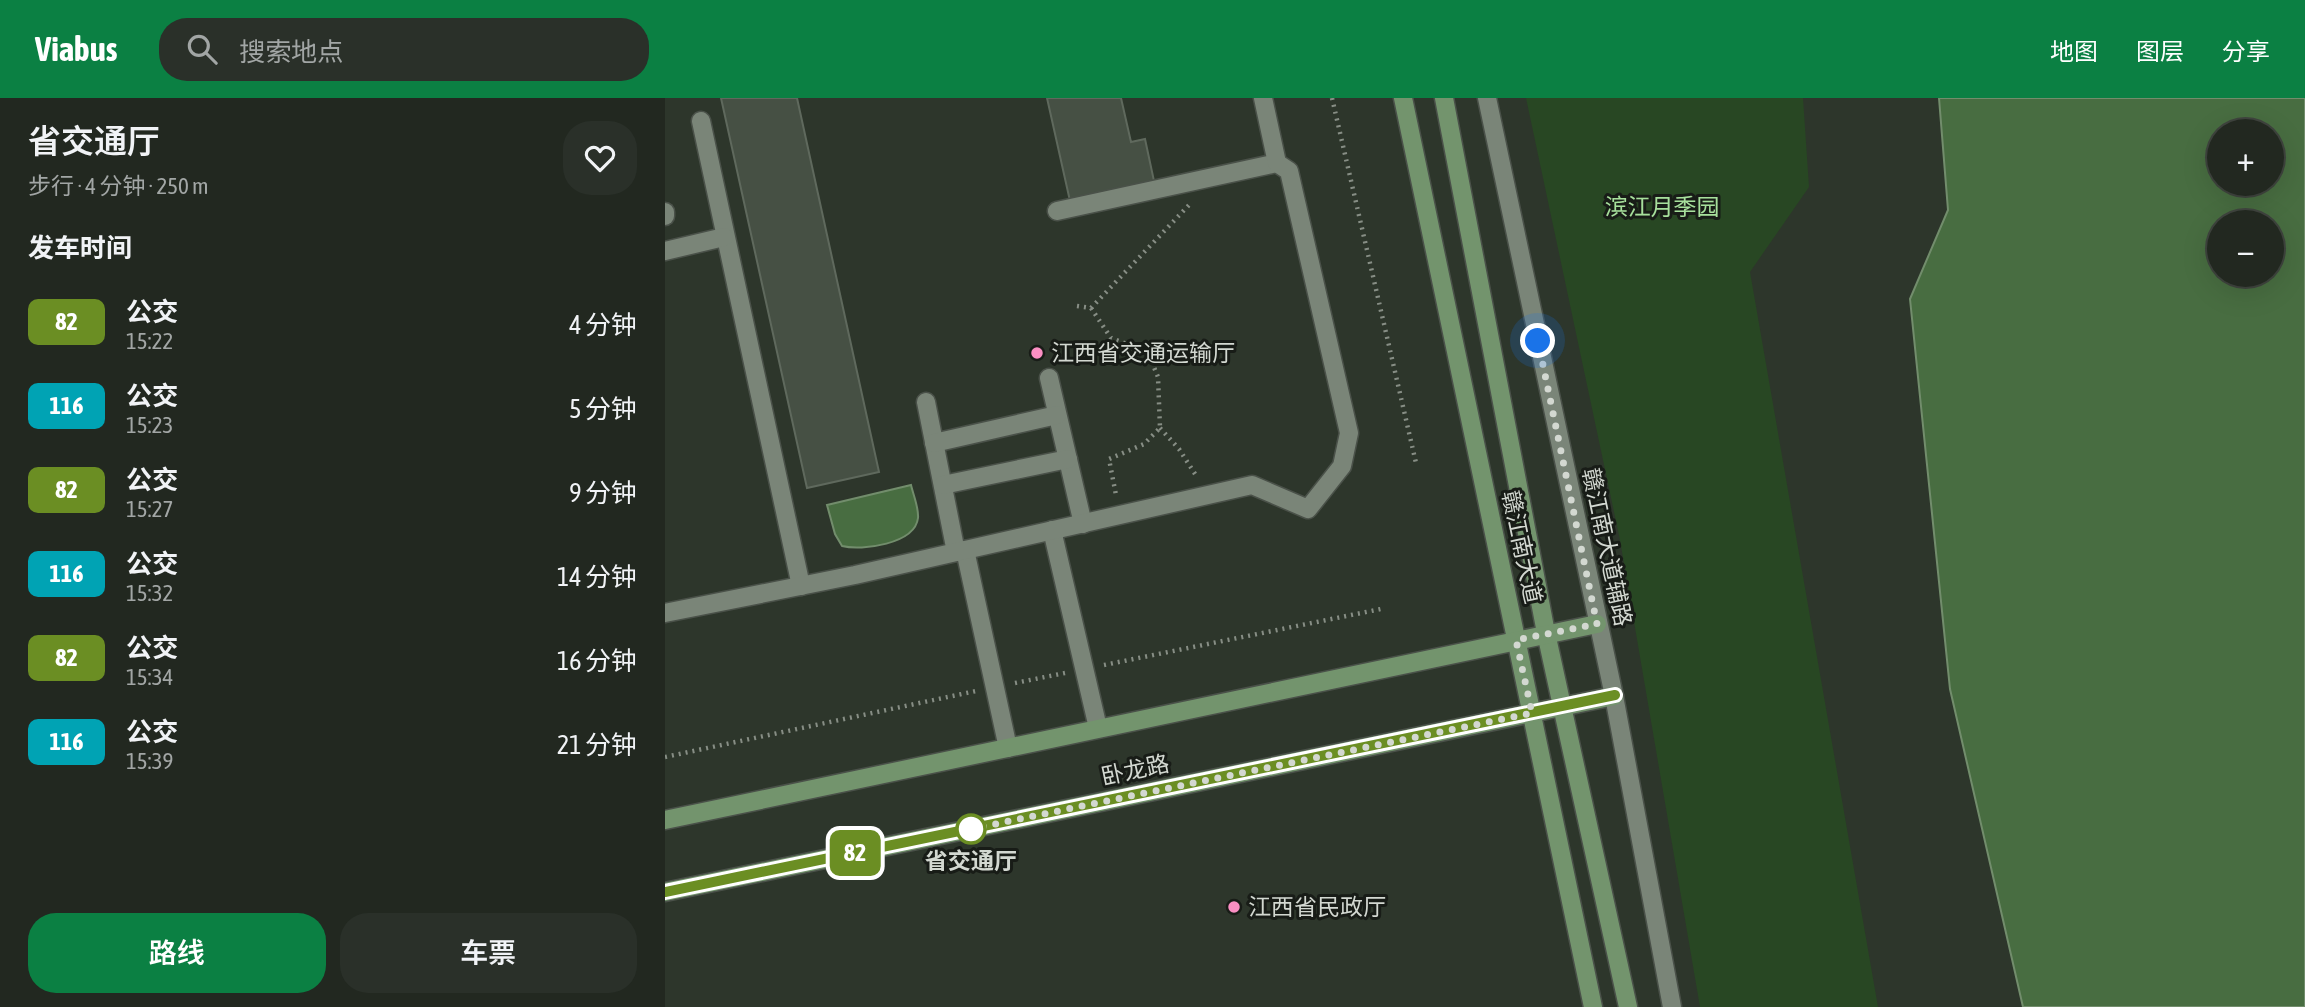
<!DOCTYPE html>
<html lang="zh">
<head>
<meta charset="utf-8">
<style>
  body { margin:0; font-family:"Asap Condensed","Noto Sans SC",sans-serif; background:#2a3029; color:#f1f3f6; height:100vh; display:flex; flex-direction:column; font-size:26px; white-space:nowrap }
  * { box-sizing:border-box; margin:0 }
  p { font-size:23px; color:#a2a6a5 }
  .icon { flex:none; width:38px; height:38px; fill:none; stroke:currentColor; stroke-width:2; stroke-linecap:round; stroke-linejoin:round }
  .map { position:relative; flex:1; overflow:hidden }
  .panel { display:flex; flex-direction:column; background:#222820; width:665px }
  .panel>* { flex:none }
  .badge { padding:0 14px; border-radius:10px; font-size:24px; line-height:46px }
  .tools { position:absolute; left:1542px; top:21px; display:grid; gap:14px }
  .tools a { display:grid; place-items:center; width:77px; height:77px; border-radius:50%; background:#222820; box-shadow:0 7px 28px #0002,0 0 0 2px #3f443e; font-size:35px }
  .you { position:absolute; width:35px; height:35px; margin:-18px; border:5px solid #fff; border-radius:50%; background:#1a73e8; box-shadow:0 0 0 10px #1a73e833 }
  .map>.badge { position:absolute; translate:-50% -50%; box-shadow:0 0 0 4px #fff }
  h2 { padding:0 28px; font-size:26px; line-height:63px }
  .round { display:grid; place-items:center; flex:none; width:74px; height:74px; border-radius:28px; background:#2a3029 }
  .head { display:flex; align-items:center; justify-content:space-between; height:119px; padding:0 28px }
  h1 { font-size:33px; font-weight:600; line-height:52px }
  .action { display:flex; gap:14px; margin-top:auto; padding:14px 28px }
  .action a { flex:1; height:80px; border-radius:28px; background:#0b8043; color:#fff; font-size:28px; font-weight:600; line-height:80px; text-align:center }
  .action a+a { background:#2a3029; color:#f1f3f6 }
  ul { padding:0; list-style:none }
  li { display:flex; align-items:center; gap:21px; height:84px; padding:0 28px }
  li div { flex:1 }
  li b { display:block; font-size:26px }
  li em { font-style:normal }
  li .badge { min-width:77px; font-weight:700; text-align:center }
  header { display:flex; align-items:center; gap:42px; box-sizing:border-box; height:98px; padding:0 35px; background:#0b8043; color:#fff }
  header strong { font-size:33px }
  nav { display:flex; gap:38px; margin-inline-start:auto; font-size:24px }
  .search { width:490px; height:63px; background:#2a3029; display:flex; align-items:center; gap:18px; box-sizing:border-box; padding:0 24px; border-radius:28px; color:#a2a6a5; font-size:26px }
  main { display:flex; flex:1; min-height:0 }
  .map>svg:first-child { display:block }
  .green { fill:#284723 }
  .water { fill:#486d41; stroke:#728d6c; stroke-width:2; fill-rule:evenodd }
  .building { fill:#465044; stroke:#5f695d; stroke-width:2 }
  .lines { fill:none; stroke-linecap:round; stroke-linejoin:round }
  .minor-casing { stroke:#4a5149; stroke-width:21 }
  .major-casing { stroke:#4a5149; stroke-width:21 }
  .path { stroke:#878e85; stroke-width:4.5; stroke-dasharray:2 5; stroke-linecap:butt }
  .minor { stroke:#7a8578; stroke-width:18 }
  .major { stroke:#73946d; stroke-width:18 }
  .line-casing { stroke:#fff; stroke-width:16 }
  .line { stroke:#6b8e23; stroke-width:10 }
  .walk { stroke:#d3d8d1; stroke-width:7; stroke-dasharray:0 12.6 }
  .poi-dot { fill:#fb8fc3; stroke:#181c17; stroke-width:2.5 }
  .stop-dot { fill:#fff; stroke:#6b8e23; stroke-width:3.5 }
  .labels { text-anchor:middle; stroke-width:6; stroke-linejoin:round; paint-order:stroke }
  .park-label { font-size:23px; fill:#a7e09c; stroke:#181c17 }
  .poi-label { font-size:23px; fill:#d3d8d1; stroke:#181c17; text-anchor:start }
  .street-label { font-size:23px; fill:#d3d8d1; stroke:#181c17 }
  .stop-label { font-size:23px; font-weight:bold; fill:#d3d8d1; stroke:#181c17 }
</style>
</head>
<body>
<header>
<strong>Viabus</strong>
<div class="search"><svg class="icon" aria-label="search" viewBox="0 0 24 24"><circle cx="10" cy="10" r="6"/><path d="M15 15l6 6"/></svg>搜索地点</div>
<nav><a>地图</a><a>图层</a><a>分享</a></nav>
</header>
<main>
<section class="panel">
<div class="head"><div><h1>省交通厅</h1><p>步行 · 4 分钟 · 250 m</p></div><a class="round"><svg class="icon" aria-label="heart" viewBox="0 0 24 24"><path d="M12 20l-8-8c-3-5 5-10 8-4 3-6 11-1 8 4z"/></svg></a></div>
<h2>发车时间</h2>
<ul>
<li><span class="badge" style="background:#6b8e23;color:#fff">82</span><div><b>公交</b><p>15:22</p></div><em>4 分钟</em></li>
<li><span class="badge" style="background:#00a3b4;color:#fff">116</span><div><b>公交</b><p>15:23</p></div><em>5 分钟</em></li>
<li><span class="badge" style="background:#6b8e23;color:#fff">82</span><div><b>公交</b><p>15:27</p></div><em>9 分钟</em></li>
<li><span class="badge" style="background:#00a3b4;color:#fff">116</span><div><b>公交</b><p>15:32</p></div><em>14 分钟</em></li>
<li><span class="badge" style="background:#6b8e23;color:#fff">82</span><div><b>公交</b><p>15:34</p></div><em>16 分钟</em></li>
<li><span class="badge" style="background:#00a3b4;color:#fff">116</span><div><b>公交</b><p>15:39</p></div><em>21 分钟</em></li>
</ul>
<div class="action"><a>路线</a><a>车票</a></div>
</section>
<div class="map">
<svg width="1640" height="909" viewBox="0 0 1640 909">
  <rect width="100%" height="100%" fill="#2d362b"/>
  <path class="green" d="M861,0h277l6,89 -59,85 128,735h-178l-80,-467z"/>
  <g class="water">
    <path d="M1274,0h366v909h-282l-73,-318 -40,-390 38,-89zM1554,33h52v53h-52zM1554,124h52v53h-52z"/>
    <path d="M246,387c2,9 8,23 7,33 -3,26 -56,33 -76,28l-7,-12 -8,-29z"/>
  </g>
  <g class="building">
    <path d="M56,0h76l82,374 -72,16z"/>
    <path d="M382,0h74l10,44 14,-3 9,42 -84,20z"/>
  </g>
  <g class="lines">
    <g class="minor-casing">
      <g id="minor">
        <path d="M822,0l127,598 58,311"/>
        <path d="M36,23l100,465"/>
        <path d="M392,113l220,-48"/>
        <path d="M0,114v4"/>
        <path d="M0,153l59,-14"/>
        <path d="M384,280l34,146"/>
        <path d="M261,304l30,150"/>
        <path d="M269,345l123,-28"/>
        <path d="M278,387l125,-26"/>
        <path d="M387,432l46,198"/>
        <path d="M300,452l43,198"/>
        <path d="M0,515l190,-38 397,-90 56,24 34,-43 7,-33 -60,-262 -12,-8 -14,-65"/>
      </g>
    </g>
    <g class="major-casing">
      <g id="major">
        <path d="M738,0l190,909"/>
        <path d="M779,0l102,535 82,374"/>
        <path d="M0,722l932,-196"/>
        <path d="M0,794l949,-196"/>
      </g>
    </g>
    <g class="path">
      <path d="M667,0l84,365"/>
      <path d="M412,208l14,2 98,-103"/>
      <path d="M426,210l20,30 23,9 17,13 7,17 2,51 -16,16 -35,15 7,36"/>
      <path d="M495,330l19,21 18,28"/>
      <path d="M439,567l277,-56"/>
      <path d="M350,585l50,-10"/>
      <path d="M0,659l311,-66"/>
    </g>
    <use href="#minor" class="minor"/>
    <use href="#major" class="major"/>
  </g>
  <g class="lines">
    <g class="line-casing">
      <path id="line" d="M0,794l950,-197"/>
    </g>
    <use href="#line" class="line"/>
    <path class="walk" d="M306,731l561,-116 -16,-73 81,-16 -59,-283"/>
  </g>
  <g class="poi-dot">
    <circle cx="372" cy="255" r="7"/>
    <circle cx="569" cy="809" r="7"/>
  </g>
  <circle class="stop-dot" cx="306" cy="731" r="14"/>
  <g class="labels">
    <g class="park-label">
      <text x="997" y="117">滨江月季园</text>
    </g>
    <g class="poi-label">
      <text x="386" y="263">江西省交通运输厅</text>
      <text x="583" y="817">江西省民政厅</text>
    </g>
    <g class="street-label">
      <text transform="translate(857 449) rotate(78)" y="8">赣江南大道</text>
      <text transform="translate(942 449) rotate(78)" y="8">赣江南大道辅路</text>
      <text transform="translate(470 672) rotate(-12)" y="8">卧龙路</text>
    </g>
    <g class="stop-label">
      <text x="306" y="771">省交通厅</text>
    </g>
  </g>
</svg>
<div class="tools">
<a>+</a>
<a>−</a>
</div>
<div class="you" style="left:873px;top:243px"></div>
<b class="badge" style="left:190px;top:755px;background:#6b8e23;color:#fff">82</b>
</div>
</main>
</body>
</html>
